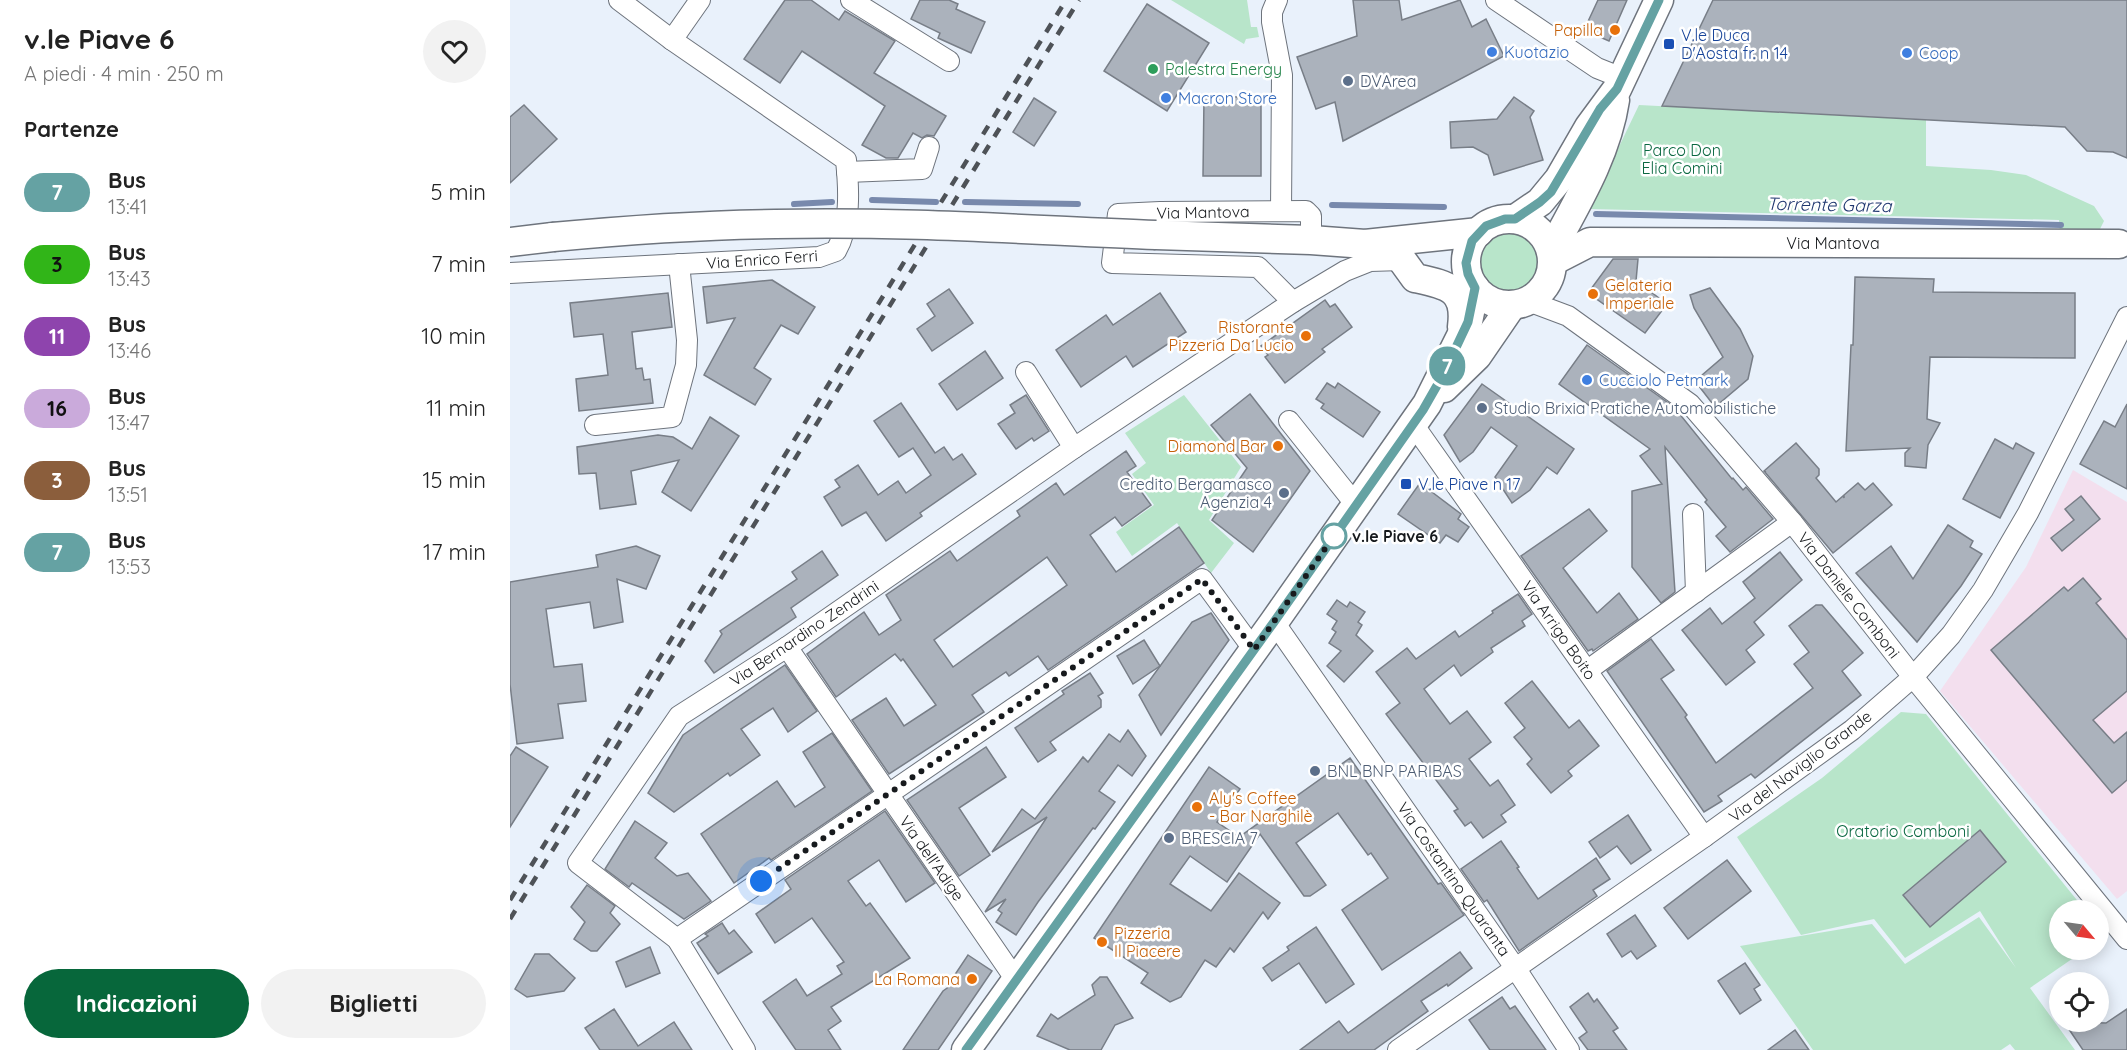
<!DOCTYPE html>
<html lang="it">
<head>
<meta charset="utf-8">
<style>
  body { margin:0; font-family:Quicksand,sans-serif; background:#f2f2f2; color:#222; height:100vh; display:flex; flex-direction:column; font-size:22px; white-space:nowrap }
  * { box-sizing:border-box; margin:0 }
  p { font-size:20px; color:#767676 }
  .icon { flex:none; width:33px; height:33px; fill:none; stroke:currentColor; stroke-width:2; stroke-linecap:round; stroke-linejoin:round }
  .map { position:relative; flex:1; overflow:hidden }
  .details { display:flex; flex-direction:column; background:#fff; width:510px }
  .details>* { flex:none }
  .badge { padding:0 12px; border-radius:20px; font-size:21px; line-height:39px }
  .needle { width:39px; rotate:119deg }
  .fabs { position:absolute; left:1539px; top:900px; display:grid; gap:12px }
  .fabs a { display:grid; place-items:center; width:60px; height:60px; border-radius:50%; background:#fff; box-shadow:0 3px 15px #0003; font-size:30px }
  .you { position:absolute; width:30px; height:30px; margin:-15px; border:4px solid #fff; border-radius:50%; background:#1a73e8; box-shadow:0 0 0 9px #1a73e833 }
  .map>.badge { position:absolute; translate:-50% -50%; box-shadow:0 0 0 3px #fff }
  h2 { padding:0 24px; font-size:22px; line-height:54px }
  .round { display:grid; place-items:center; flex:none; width:63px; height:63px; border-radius:32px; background:#f2f2f2 }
  .summary { display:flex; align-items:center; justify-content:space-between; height:102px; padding:0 24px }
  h1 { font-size:28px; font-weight:700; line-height:45px }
  .action { display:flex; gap:12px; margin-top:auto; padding:12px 24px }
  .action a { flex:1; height:69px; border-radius:36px; background:#07673b; color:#fff; font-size:24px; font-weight:700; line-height:69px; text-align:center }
  .action a+a { background:#f2f2f2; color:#222 }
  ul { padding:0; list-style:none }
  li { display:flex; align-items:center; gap:18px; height:72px; padding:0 24px }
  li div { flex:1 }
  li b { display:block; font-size:22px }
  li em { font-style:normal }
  li .badge { min-width:66px; font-weight:700; text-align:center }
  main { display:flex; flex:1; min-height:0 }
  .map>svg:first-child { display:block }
  .education { fill:#f3dfee }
  .green { fill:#b8e5ca }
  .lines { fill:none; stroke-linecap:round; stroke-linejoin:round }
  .stream { stroke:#7889ac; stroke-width:6 }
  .building { fill:#abb2bc; stroke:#787e87; stroke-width:1.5; fill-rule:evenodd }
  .street-casing { stroke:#6e747d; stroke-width:22 }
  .secondary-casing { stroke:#6e747d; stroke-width:31 }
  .street { stroke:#fff; stroke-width:20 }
  .secondary { stroke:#fff; stroke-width:28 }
  .rail { stroke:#4e5257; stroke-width:4.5; stroke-dasharray:10 10; stroke-linecap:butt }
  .secondary-bridge-casing { stroke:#6e747d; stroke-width:31; stroke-linecap:butt }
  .secondary-bridge { stroke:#fff; stroke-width:28 }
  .line-casing { stroke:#fff; stroke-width:14 }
  .line { stroke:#65a2a3; stroke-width:9 }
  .walk { stroke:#171a1d; stroke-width:6; stroke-dasharray:0 10.8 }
  .food-dot { fill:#e8710a; stroke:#fff; stroke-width:2 }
  .transit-dot { fill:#1a4fb4; stroke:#fff; stroke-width:2 }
  .shop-dot { fill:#3f7fe0; stroke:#fff; stroke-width:2 }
  .leisure-dot { fill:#2e9e5b; stroke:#fff; stroke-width:2 }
  .service-dot { fill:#5c6f8a; stroke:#fff; stroke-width:2 }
  .stop-dot { fill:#fff; stroke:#65a2a3; stroke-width:3 }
  .labels { text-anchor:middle; stroke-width:5; stroke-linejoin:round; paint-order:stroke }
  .food-label { font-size:16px; fill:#c56008; stroke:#fff; text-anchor:end }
  .transit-label { font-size:16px; fill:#164399; stroke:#fff; text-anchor:start }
  .shop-label { font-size:16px; fill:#366cbe; stroke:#fff; text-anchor:start }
  .leisure-label { font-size:16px; fill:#27864d; stroke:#fff; text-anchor:start }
  .service-label { font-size:16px; fill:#4e5e75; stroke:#fff; text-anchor:start }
  .park-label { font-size:16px; fill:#0a6841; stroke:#fff }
  .street-label { font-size:16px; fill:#171a1d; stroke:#fff }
  .stop-label { font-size:16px; font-weight:bold; fill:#171a1d; stroke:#fff; text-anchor:start }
  .water-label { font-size:18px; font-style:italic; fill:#1f376f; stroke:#fff }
</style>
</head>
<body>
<main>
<section class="details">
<div class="summary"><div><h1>v.le Piave 6</h1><p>A piedi · 4 min · 250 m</p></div><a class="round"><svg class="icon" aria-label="heart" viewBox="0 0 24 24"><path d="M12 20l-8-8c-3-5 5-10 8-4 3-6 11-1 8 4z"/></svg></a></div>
<h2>Partenze</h2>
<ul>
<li><span class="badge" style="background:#65a2a3;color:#fff">7</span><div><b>Bus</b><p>13:41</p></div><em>5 min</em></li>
<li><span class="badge" style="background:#31b518;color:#111">3</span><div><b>Bus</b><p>13:43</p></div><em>7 min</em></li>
<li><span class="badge" style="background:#8e44ad;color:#fff">11</span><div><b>Bus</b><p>13:46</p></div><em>10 min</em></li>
<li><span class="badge" style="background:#caaadb;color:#111">16</span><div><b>Bus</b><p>13:47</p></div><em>11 min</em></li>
<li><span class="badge" style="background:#8b5e3c;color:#fff">3</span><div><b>Bus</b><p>13:51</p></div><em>15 min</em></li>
<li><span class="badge" style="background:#65a2a3;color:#fff">7</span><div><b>Bus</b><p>13:53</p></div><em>17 min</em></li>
</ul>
<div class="action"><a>Indicazioni</a><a>Biglietti</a></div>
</section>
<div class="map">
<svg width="1617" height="1050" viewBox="0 0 1617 1050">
  <rect width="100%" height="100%" fill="#e9f1fb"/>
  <path class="education" d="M1563,470l54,32v389l-10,8 -177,-208 86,-124z"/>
  <g class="green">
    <path d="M661,0h76l4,27h6l2,10 -13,2 -2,5z"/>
    <path d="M1129,105l287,15v46l65,4 35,5 68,31 10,15 -8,16 -36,-1 -1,-16 -470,-11z"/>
    <circle cx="998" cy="261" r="30"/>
    <path d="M674,395l57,72 -32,53 25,23 -23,30 -34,-50 -45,33 -16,-24 38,-27 -22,-31 14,-11 -21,-30z"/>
    <path d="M1391,712l25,2 159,196h-25v40h25l-55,38 45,62h-60l-5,-6 -9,6h-188l-73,-104 132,-22 33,40 74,-47 37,51 -36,-57 -75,47 -31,-39 -73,16 -64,-98 85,-59z"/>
  </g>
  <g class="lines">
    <g class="stream">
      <path d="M362,200l64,2"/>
      <path d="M455,202l113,2"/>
      <path d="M284,204l38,-2"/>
      <path d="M822,205l112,2"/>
      <path d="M1086,214l465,11"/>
    </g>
  </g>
  <g class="building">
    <path d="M275,0h26l28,20 6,-9 50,30 -21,32 72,43 -12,20 -7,-1 -5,3 -9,-5 -15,25h-12l-24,-13 23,-39 -83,-55 -22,32 -36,-24z"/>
    <path d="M410,0h29l9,4 -2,5 29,13 -14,31 -33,-15 2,-5 -29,-14z"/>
    <path d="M843,0h46l3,20 58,-20 12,27 14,-8 18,37 -161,85 -8,-39 -19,7 -19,-52 60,-21z"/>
    <path d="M1088,0h29l-18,41 -25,-11z"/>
    <path d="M1203,0h414v158l-14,-6 -26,-1 -22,-24 -403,-21z"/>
    <path d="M637,4l62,39 -42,68 -63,-40z"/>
    <path d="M694,97h57v79h-58z"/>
    <path d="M1004,97l20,14 -4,6 13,43 -49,15 -6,-20 -15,-8 -22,1 -1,-26 47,-3z"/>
    <path d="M524,98l22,14 -22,34 -21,-14z"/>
    <path d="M14,105l33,34 -47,44v-66z"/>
    <path d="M1103,259h25l-2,22 31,23 -22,29 -57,-40z"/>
    <path d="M1345,277l79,2 -1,13 142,1v65l-145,-1 -3,62 13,4 -12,22 -2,23 -21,-2v-13l5,-5 -64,3 5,-106h2z"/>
    <path d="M262,280l43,27 -17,27 -17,-9 -27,43 17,11 -16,26 -51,-30 31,-57 -28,5 -4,-36z"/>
    <path d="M1200,288l30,41 13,27 -5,23 -33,28 -20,-26 28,-24 -29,-49 -4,-13z"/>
    <path d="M439,289l24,34 -41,28 -15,-22 18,-13 -8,-12z"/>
    <path d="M158,293l4,34 -40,5 4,37 6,-1 2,12 6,-1 3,24 -74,8 -3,-32 32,-4 -5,-41 -29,3 -4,-34z"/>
    <path d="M650,293l26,39 -53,35 -7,-11 -45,31 -25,-37 50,-35 7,10z"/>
    <path d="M815,300l5,7 5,-3 17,23 -30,22 3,3 -40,31 -20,-26 3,-2 -7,-9z"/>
    <path d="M1077,345l87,62 58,72 1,-1 10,12 3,-3 27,32 -43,33 -14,-16 10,-9 -21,-25 2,-2 -42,-53 10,145 -14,11 -29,-36v-76l30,-7 -22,-28 10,-7 -91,-65z"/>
    <path d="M475,351l18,27 -46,32 -18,-26z"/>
    <path d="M817,383l8,5 3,-5 42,29 -17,25 -42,-29 3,-4 -8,-5z"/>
    <path d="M972,384l92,65 -17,25 -10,-7 -17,23 -18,13 -17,-26 22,-31 -26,-19 -18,25 -13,10 -16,-27z"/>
    <path d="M740,394l60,77 -57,81 -41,-32 35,-52 -36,-43z"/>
    <path d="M516,395l23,36 -15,10 -2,-3 -16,11 -18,-25 17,-11 -5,-8z"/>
    <path d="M391,403l34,50 9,-6 9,13 9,-6 14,20 -56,39 2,3 -36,25 -20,-29 -24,14 -18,-29 16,-10 -5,-7 23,-15 20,30 20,-14 8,12 25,-18 -18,-27 -14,9 -25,-36z"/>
    <path d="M1617,404v85l-47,-25 24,-43 11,6z"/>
    <path d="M200,417l29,19 -48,75 -29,-19 17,-32 -48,11 5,33 -36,5 -4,-36 -17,1 -2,-27 81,-12 15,2 19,12z"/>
    <path d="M1485,439l18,10 3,-6 18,10 -34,65 -37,-19z"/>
    <path d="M1286,443l23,26v6l-3,3 20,24 7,-6 1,2v-3l14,-12 7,7 8,-7 19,22 -59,48 -69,-82 2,1 -2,-1z"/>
    <path d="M616,451l10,15 -9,6 24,33 -29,21 -7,-9 -25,18 26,37 63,-45 25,36 -156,107 -10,-14 -29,20 -3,-4 -34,23 12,17 -95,62 -37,-54 34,-22 18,28 32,-21 -33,-46 -2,2 -6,-7 -59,43 -29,-43 57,-42 15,23 22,-15 -15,-25 64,-44 7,10 63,-45 -3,-5 39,-28 8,12zM537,557l20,28 -114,82 -19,-27z"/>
    <path d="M910,483l41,31 -3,5 11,8 -11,15 -12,-7 -6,8 -42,-29z"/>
    <path d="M1571,496l19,23 -38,32 -11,-13 23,-18 -9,-11z"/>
    <path d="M1079,509l18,22 -44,37 34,45 22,-20 19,26 -45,32 -1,-2 -4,2 -67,-95z"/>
    <path d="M1438,525l25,16 -3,6 12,7 -21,32 -44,56 -61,-69 35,-27 22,33z"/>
    <path d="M126,546l24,10 -14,33 -29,-10 6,43 -29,6 -4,-26 -44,7 8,58 28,-3 4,37 -28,3 5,34 -46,6 -7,-60v-102l88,-15 -2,-12z"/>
    <path d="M312,551l16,24 -47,33 5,9 -82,56 -9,-12 17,-27 -2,-3 77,-52 -5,-7z"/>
    <path d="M1270,552l22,28 -48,42 10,13 -18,15 9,12 -29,23 -44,-55 28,-22 12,16 33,-26 -12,-16z"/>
    <path d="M1573,578l18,21 -5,4 31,37v51l-34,29 21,23 13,-11v48l-15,13 -121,-143 73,-63 4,4z"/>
    <path d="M1008,594l14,20 -10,7 3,5 -34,22 2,4 -32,24 -7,-11 -30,24 26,35 17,-13 24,31 -22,17 21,27 8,-6 17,25 -14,10 5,7 -23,16 -12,-16 -6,4 -11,-15 4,-2 -72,-95 14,-11 -24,-31 31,-24 9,11 39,-28 4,6 34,-24 -1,-2z"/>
    <path d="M827,600l10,7 3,-5 15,10 -7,10 4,3 -6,10 17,16 -29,31 -17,-16 14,-15 -12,-8 7,-11 -4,-3 5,-8 -10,-7z"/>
    <path d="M1306,605h6l41,48 -21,18 19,24 -106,83 -4,-4 -33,22 4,5 -18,11 -97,-141 44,-32 23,31 -13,9 26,36 -2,2 31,46 97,-75 -19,-24 15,-12 -20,-26z"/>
    <path d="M701,613l18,27 -68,95 -22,-40 53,-73z"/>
    <path d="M634,640l16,26 -27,18 -16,-28z"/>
    <path d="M275,665l32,46 -29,21 -15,-24 -32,21 19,26 -30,21 -2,-3 -54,39 -26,-19 35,-58z"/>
    <path d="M580,673l13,20 -5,3 3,4v7l-51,35 6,8 -18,12 -23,-34 49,-34 -2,-3z"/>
    <path d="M1022,681l37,47 10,-8 20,26 -31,25 4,5 -21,17 -24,-29 5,-5 -18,-22 11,-9 -20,-25z"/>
    <path d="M618,730l18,26 -14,20 -14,-11 -19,26 16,11 -20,27 -2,-1 -55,74 -22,33 -20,-13 6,-9 -4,-3 8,-11 -21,13 62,-95 -55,35 30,-43 13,10 48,-62 5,5 21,-28 11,8z"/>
    <path d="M322,733l40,58 -101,69 -2,-2 -35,25 -33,-49 76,-53 18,26 30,-20 -22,-35z"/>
    <path d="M6,747l32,20 -38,60v-71z"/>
    <path d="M476,747l20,30 -47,31 31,47 -31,21 -52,-76z"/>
    <path d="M840,758l88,126 3,-1 23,32 -82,55 -40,-60 46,-32 -17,-25 -3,2 -30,-42 -42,30 30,42 -16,11h-6l-44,-62 -33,48 -37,-26 -20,28 41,27 28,-38 41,30 -12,16 -5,-7 -29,40 -4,-4 -14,19 -11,-7 -24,37 -11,5 -29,-19 7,-10 -54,-35 115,-171 31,22 -23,33 22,15z"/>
    <path d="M375,811l50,72 -29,19 -27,-42 -31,21 18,25 4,-3 40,55 -79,49 10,14 -13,9 13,20h-45l-33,-48 33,-23 11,17 35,-22 -5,-8 7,-4 -32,-44 -37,25 -19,-29 35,-25 -6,-9z"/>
    <path d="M1118,815l23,35 -20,14 -14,-18 -17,12 -11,-16z"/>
    <path d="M125,821l32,22 -12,15 22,18 11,-3 23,28 -27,18 -52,-36 -3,4 -24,-18z"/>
    <path d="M1470,830l26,32 -76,65 -27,-32z"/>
    <path d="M991,841l18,26 -2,1 21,31 58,-41 14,21 -17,11 4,6 -78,55 -32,-51 -3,2 -23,-33z"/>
    <path d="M1217,860l24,31 -63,48 -24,-31z"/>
    <path d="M77,885l28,21 -5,7 10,11 -23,27h-6l-17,-12 11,-17 -14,-15z"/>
    <path d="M1125,915l21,31 -19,13 -6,-8 -9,6 -15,-23z"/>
    <path d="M212,923l7,11 5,-4 18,22 -34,22 -21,-31 11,-7 -3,-2z"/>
    <path d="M806,927l38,57 -28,19 -27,-40 -27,18 -9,-13 26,-18 -2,-3z"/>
    <path d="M140,947l10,26 -34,14 -10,-25z"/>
    <path d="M950,952l12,16 -24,18 -1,-2 -26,17 7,10 -54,39h-74l39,-29 9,12z"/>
    <path d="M25,954h14l26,24 -11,13 -37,6 -12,-8z"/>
    <path d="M458,955l24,16 -15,22 -39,57h-35l40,-59 14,-10 -3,-5z"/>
    <path d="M1235,963l15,22 -6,4 7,11 -21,14 -22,-33z"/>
    <path d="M590,977h7l26,41 -18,7 -14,25h-31l-33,-14 14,-22 7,5 37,-24 -3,-10z"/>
    <path d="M1078,993l6,9 3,-3 21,29 -5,3 14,19h-39l-9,-12 8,-6 -17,-25z"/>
    <path d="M992,997l8,12 5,-3 31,44h-56l-21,-30z"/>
    <path d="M104,1009l24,37 36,-24 18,28h-92l-15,-22z"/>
    <path d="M1617,1009v41h-44l-19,-28 42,1z"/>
    <path d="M1285,1030l14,20h-41z"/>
  </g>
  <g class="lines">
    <g class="street-casing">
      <g id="street">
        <path d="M341,0l98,61"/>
        <path d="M767,0l-5,12v10l10,53 -1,136"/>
        <path d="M986,0l101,68 25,10"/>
        <path d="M162,40l28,-40"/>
        <path d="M337,172l75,-3 7,-22"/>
        <path d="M0,273l309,-16 17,-6c15,-26 13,-62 10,-91l-174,-120 -53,-40"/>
        <path d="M1018,301l40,15 122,88 102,118 121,155 214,262"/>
        <path d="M783,302l-35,-35 -146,-4 6,-49 42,-2 146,-1 5,5v24"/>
        <path d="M516,372l48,76"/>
        <path d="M779,421l67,84"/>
        <path d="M903,424l291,413"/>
        <path d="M85,425l77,-8 14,-52 1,-25 -8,-76"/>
        <path d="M1183,514l3,78"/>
        <path d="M764,622l242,347 53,81"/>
        <path d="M277,647l229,333"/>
        <path d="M1078,670l204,-148"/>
        <path d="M167,939l525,-360 52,71"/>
        <path d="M235,1050l-68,-111 -99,-76 101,-147 108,-69 287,-199 219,-146 52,-31 25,-10 32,-1"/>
        <path d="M888,1050l306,-213 148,-107 61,-53 38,-42 32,-45 45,-77 99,-196"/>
      </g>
    </g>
    <g class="secondary-casing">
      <g id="secondary">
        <path d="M1005,219l25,-17 19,-23 30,-52 28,-38 42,-89"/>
        <circle cx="999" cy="262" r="43"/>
        <path d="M646,235l155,5 54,4 114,-12"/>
        <path d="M0,242l43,-5"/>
        <path d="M1041,251c26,-48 56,-97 64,-151"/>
        <path d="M892,260l13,18c32,7 52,10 47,49"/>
        <path d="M1043,261l37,-19 529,2"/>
        <path d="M934,388l33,-32 35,-51"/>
        <path d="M456,1050l308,-428 153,-218 41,-82 7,-34"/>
      </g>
    </g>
    <use href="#street" class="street"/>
    <use href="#secondary" class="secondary"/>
    <g class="rail">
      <path d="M0,900l556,-900"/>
      <path d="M0,919l569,-919"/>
    </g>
    <g class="secondary-bridge-casing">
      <path id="secondary-bridge" d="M43,237c74,-7 148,-12 222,-13 127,-3 254,6 381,11"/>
    </g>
    <use href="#secondary-bridge" class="secondary-bridge"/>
  </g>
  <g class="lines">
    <g class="line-casing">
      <path id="line" d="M456,1050l308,-428 149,-212 20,-35 25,-53 7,-34 -7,-14 -2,-11 6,-22 14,-15 19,-7h10l25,-17 11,-10 49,-83 17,-20 42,-89"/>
    </g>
    <use href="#line" class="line"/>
    <path class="walk" d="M251,881l441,-302 52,71 80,-114"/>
  </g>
  <g class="food-dot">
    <circle cx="1105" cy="30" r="6"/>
    <circle cx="1083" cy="294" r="6"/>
    <circle cx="796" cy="336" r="6"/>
    <circle cx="768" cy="446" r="6"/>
    <circle cx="687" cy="807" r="6"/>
    <circle cx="592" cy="942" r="6"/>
    <circle cx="462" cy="979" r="6"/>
  </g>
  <g class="transit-dot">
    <rect x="1153" y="38" width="12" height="12" rx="3"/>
    <rect x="890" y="478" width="12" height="12" rx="3"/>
  </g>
  <g class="shop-dot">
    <circle cx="982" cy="52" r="6"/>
    <circle cx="1397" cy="53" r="6"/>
    <circle cx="656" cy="98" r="6"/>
    <circle cx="1077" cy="380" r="6"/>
  </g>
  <circle class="leisure-dot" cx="643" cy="69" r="6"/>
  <g class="service-dot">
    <circle cx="838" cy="81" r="6"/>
    <circle cx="972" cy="408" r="6"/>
    <circle cx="774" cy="493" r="6"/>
    <circle cx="805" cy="771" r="6"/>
    <circle cx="659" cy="838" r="6"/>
  </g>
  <circle class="stop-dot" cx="824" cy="536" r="12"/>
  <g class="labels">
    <g class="food-label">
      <text x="1093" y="36">Papilla</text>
      <text x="1095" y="291" text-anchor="start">Gelateria<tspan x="1095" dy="18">Imperiale</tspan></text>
      <text x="784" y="333">Ristorante<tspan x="784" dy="18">Pizzeria Da Lucio</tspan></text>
      <text x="756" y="452">Diamond Bar</text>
      <text x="699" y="804" text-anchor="start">Aly's Coffee<tspan x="699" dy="18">- Bar Narghilè</tspan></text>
      <text x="604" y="939" text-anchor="start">Pizzeria<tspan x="604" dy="18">Il Piacere</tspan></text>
      <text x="450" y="985">La Romana</text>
    </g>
    <g class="transit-label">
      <text x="1171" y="41">V.le Duca<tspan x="1171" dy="18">D'Aosta fr. n 14</tspan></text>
      <text x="908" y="490">V.le Piave n 17</text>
    </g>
    <g class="shop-label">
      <text x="994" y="58">Kuotazio</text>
      <text x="1409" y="59">Coop</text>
      <text x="668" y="104">Macron Store</text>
      <text x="1089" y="386">Cucciolo Petmark</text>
    </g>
    <g class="leisure-label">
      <text x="655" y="75">Palestra Energy</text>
    </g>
    <g class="service-label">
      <text x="850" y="87">DVArea</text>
      <text x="984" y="414">Studio Brixia Pratiche Automobilistiche</text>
      <text x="762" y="490" text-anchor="end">Credito Bergamasco<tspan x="762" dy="18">Agenzia 4</tspan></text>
      <text x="817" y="777">BNL BNP PARIBAS</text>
      <text x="671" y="844">BRESCIA 7</text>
    </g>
    <g class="park-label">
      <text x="1172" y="156">Parco Don<tspan x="1172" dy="18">Elia Comini</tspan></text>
      <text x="1393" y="837">Oratorio Comboni</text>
    </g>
    <g class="street-label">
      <text transform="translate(693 212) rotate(-1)" y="6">Via Mantova</text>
      <text x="1323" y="249">Via Mantova</text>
      <text transform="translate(252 259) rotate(-4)" y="6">Via Enrico Ferri</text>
      <text transform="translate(1339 595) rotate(52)" y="6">Via Daniele Comboni</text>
      <text transform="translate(1049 630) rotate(55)" y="6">Via Arrigo Boito</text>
      <text transform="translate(294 633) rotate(-34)" y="6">Via Bernardino Zendrini</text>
      <text transform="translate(1290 766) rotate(-37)" y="6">Via del Naviglio Grande</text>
      <text transform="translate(422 858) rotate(55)" y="6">Via dell'Adige</text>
      <text transform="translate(944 879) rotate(55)" y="6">Via Costantino Quaranta</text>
    </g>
    <g class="stop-label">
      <text x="842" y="542">v.le Piave 6</text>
    </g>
    <g class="water-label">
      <text transform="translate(1319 205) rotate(1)" y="6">Torrente Garza</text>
    </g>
  </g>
</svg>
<div class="fabs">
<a><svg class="needle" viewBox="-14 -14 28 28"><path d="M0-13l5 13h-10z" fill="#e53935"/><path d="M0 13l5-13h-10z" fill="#767676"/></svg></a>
<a><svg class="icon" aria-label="locate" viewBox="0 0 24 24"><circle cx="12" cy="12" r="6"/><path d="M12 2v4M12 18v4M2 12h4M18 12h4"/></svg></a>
</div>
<div class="you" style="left:251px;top:881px"></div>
<b class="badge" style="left:937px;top:366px;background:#65a2a3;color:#fff">7</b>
</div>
</main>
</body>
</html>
